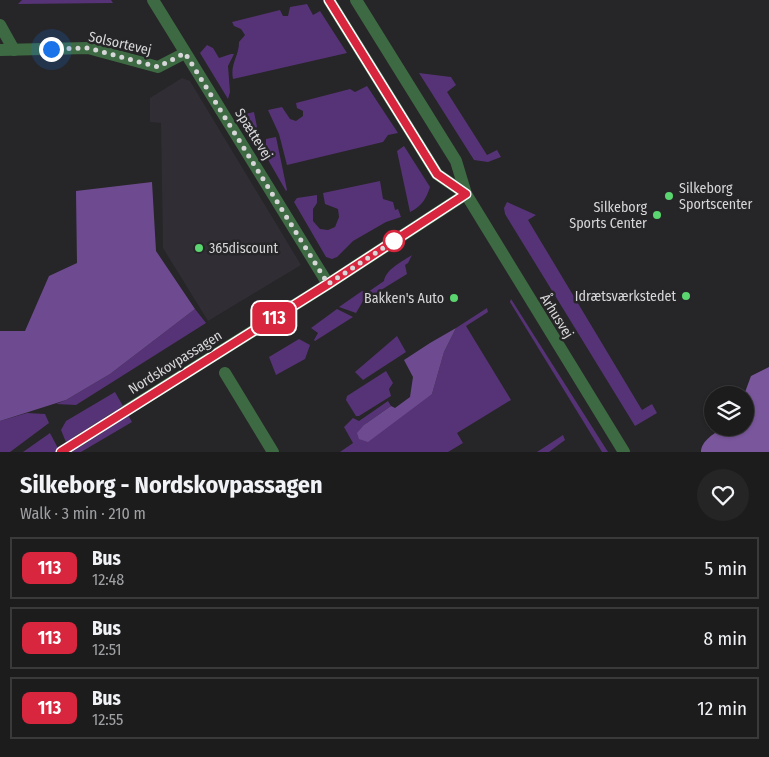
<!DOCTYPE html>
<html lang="en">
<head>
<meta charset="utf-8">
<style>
  body { margin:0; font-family:"Fira Sans Condensed",sans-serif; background:#252526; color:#f1f3f6; height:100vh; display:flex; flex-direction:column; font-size:19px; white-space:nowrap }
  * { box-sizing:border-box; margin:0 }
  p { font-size:16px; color:#a0a1a4 }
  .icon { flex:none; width:28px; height:28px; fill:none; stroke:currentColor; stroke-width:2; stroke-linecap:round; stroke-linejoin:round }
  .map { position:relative; height:452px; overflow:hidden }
  .panel { display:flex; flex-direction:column; background:#1c1c1d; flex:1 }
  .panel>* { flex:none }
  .badge { padding:0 10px; border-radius:8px; font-size:18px; line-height:32px }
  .fabs { position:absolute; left:704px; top:386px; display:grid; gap:10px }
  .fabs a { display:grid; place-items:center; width:50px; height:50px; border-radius:50%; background:#1c1c1d; box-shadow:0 1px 4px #0004,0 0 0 1px #3a3a3b; font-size:25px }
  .you { position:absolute; width:25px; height:25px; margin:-12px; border:4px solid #fff; border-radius:50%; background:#1a73e8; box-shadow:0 0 0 8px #1a73e833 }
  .map>.badge { position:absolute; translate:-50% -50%; box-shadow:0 0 0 2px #fff }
  .round { display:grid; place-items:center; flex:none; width:52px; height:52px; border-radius:26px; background:#252526 }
  .headline { display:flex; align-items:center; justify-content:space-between; height:85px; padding:0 20px }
  h1 { font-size:24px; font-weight:700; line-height:38px }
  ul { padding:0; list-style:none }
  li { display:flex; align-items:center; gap:15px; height:62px; margin:0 10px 8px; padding:0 10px; border:2px solid #3a3a3b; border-radius:0px }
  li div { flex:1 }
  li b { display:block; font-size:19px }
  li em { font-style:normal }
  li .badge { min-width:55px; font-weight:700; text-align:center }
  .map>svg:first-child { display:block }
  .built { fill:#302d34 }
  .green { fill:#563376 }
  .forest { fill:#6e4b90 }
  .water { fill:#7a579d }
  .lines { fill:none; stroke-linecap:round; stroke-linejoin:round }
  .tertiary-tunnel { stroke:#414042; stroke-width:12; stroke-dasharray:12 6; stroke-linecap:butt }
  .minor { stroke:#3e6a43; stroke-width:12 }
  .tertiary { stroke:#3e6a43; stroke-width:12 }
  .line-casing { stroke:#fff; stroke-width:11 }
  .line { stroke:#d7263d; stroke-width:8 }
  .walk { stroke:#d7d6d8; stroke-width:5; stroke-dasharray:0 9 }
  .poi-dot { fill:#5ad56f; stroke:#262527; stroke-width:2 }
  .stop-dot { fill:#fff; stroke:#d7263d; stroke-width:2.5 }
  .labels { text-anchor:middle; stroke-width:5; stroke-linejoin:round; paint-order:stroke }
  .street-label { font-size:14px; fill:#d7d6d8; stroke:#262527 }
  .poi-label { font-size:14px; fill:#d7d6d8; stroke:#262527; text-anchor:end }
</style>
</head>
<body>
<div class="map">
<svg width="769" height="452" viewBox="0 0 769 452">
  <rect width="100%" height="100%" fill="#262527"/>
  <path class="built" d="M182,78l8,3 111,184 -93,56 -45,-73 -2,-125 -11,-1v-24z"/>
  <g class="green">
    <path d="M22,0h89l2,3 -95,1z"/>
    <path d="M307,4l6,11 7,-4 27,42 -114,26c-3,-16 6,-22 6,-37l6,-7 -4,-6 -7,-3 -2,-4 48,-12 3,6h5l2,-9z"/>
    <path d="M207,45l6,3 6,10 12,-4h3l-6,12 2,26 -2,7 -28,-46z"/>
    <path d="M419,73l32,4 5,8 -9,7 40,63 10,-5 4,7 -13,5 -14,-2z"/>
    <path d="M367,86l31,47 -10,2 -5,7 -96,23 -8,-31 -11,-24 14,-3 8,12 6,2 7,-5v-5l-6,-3 -1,-5 54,-14 5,3z"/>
    <path d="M254,112l5,25 -5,3 -12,-21 3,-5z"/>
    <path d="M276,137l11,53 -1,1 -27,-47 7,1v-6z"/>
    <path d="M404,146l26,41c-4,12 -8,19 -20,25l-13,-61z"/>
    <path d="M380,181l3,18 10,3 2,8 3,-1 3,8 -15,5 -33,19 -16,16 -5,2 -6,-2 -32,-55 3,-4 20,-3v8l-4,6v12l7,8 8,1 7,-3 4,-10 -1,-8 -13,-5 -2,-11z"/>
    <path d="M507,202l29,13 -8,5 114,190 10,-6 5,9 -22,13 -130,-212 -1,-6z"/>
    <path d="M412,255l-4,8 -3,2 2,9 -44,27 -7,12 -17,-6 23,-16 6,1 16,-11c2,-12 19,-20 28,-26z"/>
    <path d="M511,299l97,153h-6l-92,-150z"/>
    <path d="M487,308l1,4 -22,14 45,74 -54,33 6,10 -15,9h-108l13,-9 -9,-16 9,-9 6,3 29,-20 3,5 -27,19 68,-31 12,-42 12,-24z"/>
    <path d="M195,309l11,14 -130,82 -20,-1 10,-4 44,-26z"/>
    <path d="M337,309l16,8 -38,24 -1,-1 4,-7 -7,-5z"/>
    <path d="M397,336l9,16 -43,28 -8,-8z"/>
    <path d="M299,339l11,6 -5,14 -29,16 -7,-18z"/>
    <path d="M386,371l7,12 -4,6 2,7 -32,20h-3l-10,-16 1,-4z"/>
    <path d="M115,392l17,30 -51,30h-11l-9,-22 5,-9z"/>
    <path d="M27,413l18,1 4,9 -39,29h-10v-31z"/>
    <path d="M50,433l10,19h-37z"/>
    <path d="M563,435l2,5 -16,12h-12z"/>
  </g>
  <g class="forest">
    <path d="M152,182l4,69 39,58 -85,65 -44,26 -66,21v-90h25l24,-55 28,-13 -1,-72z"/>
    <path d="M456,328l-12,24 -12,42 -64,48 -9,-3 -2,-6 7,-8 27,-19 4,2 15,-11 3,-20 -9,-17 26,-17z"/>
  </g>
  <path class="water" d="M769,367v85h-68c0,-11 14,-20 24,-24 5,-2 14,0 20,0v-33h-1l7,-19z"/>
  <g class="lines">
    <path class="tertiary-tunnel" d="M61,452l66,-42"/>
    <g class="minor">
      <path d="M153,0l175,284"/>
      <path d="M0,25l14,25"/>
      <path d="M0,50l88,-2 70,19 27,-14"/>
      <path d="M225,373l48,79"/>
    </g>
    <g class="tertiary">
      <path d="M329,0l108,174 29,20"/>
      <path d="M356,0l100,161 10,33 158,258"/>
      <path d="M127,410l201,-126 138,-90"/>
    </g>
  </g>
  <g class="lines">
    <g class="line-casing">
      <path id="line" d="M61,452l267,-168 138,-90 -29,-20 -108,-174"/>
    </g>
    <use href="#line" class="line"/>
    <path class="walk" d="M51,49l37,-1 70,19 27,-14 143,231 66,-43"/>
  </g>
  <g class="poi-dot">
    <circle cx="669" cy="196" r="5"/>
    <circle cx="657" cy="215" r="5"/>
    <circle cx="199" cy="248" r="5"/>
    <circle cx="686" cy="296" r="5"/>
    <circle cx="454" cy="298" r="5"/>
  </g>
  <circle class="stop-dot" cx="394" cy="241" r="10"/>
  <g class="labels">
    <g class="street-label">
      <text transform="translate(120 43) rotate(13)" y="5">Solsortevej</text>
      <text transform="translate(254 134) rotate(58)" y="5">Spættevej</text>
      <text transform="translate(557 316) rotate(58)" y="5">Århusvej</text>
      <text transform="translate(175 362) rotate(-32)" y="5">Nordskovpassagen</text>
    </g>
    <g class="poi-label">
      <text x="679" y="193" text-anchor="start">Silkeborg<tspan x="679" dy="16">Sportscenter</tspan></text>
      <text x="647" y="212">Silkeborg<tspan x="647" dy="16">Sports Center</tspan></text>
      <text x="209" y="253" text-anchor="start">365discount</text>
      <text x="676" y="301">Idrætsværkstedet</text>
      <text x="444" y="303">Bakken's Auto</text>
    </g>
  </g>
</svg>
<div class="fabs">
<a><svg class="icon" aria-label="layers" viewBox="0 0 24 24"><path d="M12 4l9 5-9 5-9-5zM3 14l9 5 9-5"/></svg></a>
</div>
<div class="you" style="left:51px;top:49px"></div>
<b class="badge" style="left:274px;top:318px;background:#d7263d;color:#fff">113</b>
</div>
<section class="panel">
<div class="headline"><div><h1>Silkeborg - Nordskovpassagen</h1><p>Walk · 3 min · 210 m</p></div><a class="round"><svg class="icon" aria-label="heart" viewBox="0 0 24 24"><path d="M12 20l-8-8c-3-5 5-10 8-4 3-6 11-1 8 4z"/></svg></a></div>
<ul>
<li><span class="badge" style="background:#d7263d;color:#fff">113</span><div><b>Bus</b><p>12:48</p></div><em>5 min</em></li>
<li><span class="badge" style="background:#d7263d;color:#fff">113</span><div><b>Bus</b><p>12:51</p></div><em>8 min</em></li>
<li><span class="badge" style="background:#d7263d;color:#fff">113</span><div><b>Bus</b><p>12:55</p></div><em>12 min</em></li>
</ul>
</section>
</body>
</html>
